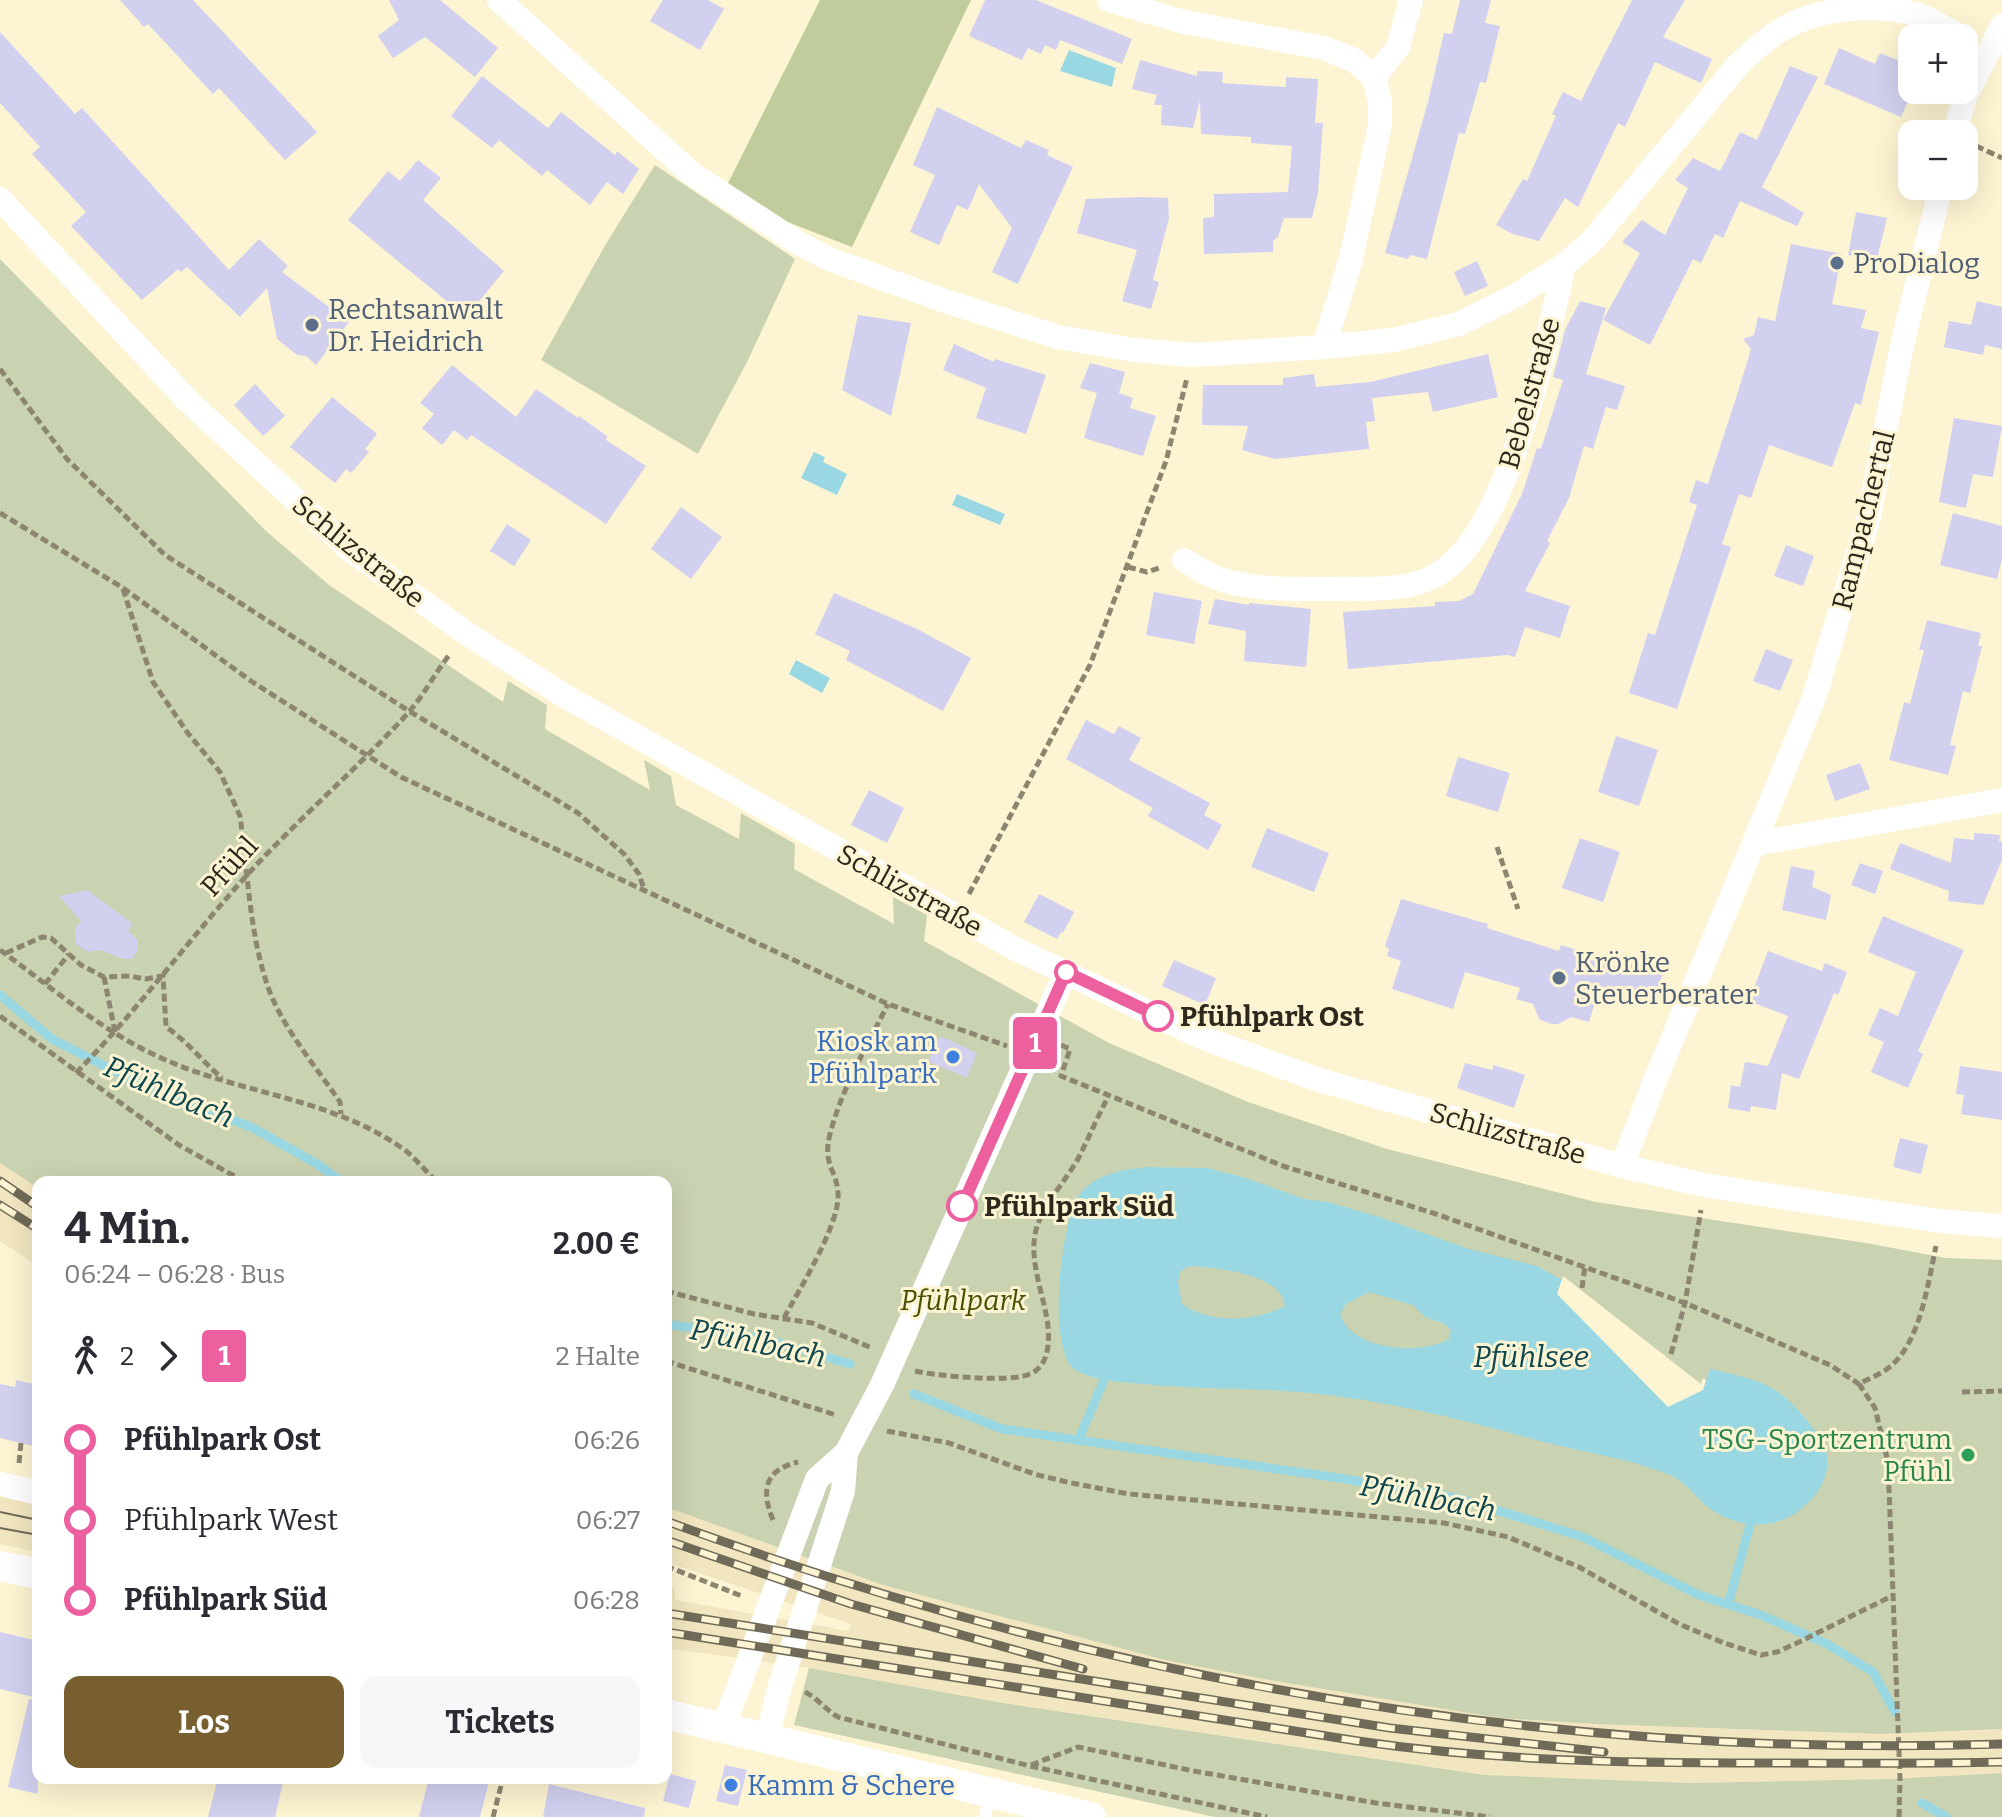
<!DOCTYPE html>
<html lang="de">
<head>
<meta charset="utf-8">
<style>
  body { margin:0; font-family:Bitter,serif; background:#f7f7f7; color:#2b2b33; height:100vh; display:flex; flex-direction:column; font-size:30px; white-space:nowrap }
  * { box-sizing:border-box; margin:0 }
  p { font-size:26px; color:#7c7c81 }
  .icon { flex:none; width:44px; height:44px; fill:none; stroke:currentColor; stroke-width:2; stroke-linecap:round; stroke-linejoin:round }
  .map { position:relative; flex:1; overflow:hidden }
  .side { position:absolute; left:32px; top:1176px; width:640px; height:608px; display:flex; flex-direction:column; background:#fff; border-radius:16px; box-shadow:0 8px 32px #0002 }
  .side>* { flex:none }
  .badge { padding:0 16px; border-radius:6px; font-size:28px; line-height:52px }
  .fabs { position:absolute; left:1898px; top:24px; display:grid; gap:16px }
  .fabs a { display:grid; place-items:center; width:80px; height:80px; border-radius:16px; background:#fff; box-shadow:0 8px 32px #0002; font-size:40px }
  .map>.badge { position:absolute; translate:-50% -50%; box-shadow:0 0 0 4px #fff }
  .legs { display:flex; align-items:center; gap:12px; height:88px; padding:0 32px; font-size:26px }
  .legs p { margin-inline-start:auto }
  .head { display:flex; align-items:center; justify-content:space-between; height:136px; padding:0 32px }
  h1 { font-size:44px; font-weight:700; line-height:60px }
  .primary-button { display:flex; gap:16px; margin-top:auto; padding:16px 32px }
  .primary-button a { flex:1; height:92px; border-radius:16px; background:#785f30; color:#fff; font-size:32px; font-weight:700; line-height:92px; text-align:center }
  .primary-button a+a { background:#f7f7f7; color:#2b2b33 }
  ul { padding:0 32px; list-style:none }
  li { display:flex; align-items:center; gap:28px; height:80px; font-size:30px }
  li i { display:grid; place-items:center; width:12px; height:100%; margin:0 10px; background:currentColor }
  li i::after { content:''; width:20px; height:20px; margin:-10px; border:6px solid; border-radius:50%; background:#fff }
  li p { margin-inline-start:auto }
  li:first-child i { background:linear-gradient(#0000 50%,currentColor 0) }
  li:last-child i { background:linear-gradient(currentColor 50%,#0000 0) }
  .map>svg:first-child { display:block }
  .built { fill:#f2e6c0 }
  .green { fill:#c9d2b1 }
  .forest { fill:#c0cc9c }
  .water { fill:#99d8e3; fill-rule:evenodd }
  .pier { fill:#fdf4d3 }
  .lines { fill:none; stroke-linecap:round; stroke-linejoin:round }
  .stream { stroke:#99d8e3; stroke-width:9 }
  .building { fill:#d1d0ef }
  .path { stroke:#8c8670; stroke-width:5; stroke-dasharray:8 4; stroke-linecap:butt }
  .service { stroke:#fff; stroke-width:12 }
  .minor { stroke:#fff; stroke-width:24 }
  .tertiary { stroke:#fff; stroke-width:30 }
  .tram { stroke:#706b58; stroke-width:2 }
  .rail-casing { stroke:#706b58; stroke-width:9 }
  .rail { stroke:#fdf4d3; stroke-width:6; stroke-dasharray:18; stroke-linecap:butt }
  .line-1-casing { stroke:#fff; stroke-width:18 }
  .line-1 { stroke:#ec609f; stroke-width:12 }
  .service-dot { fill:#5c6f8a; stroke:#fdf4d3; stroke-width:3 }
  .stop-1-dot { fill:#fff; stroke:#ec609f; stroke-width:4 }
  .shop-dot { fill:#3f7fe0; stroke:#fdf4d3; stroke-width:3 }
  .leisure-dot { fill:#2e9e5b; stroke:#fdf4d3; stroke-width:3 }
  .labels { text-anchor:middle; stroke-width:6; stroke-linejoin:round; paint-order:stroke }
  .service-label { font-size:28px; fill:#4e5e75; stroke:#fdf4d3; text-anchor:start }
  .street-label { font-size:28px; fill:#2c281c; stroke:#fdf4d3 }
  .stop-label { font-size:28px; font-weight:bold; fill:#2c281c; stroke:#fdf4d3; text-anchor:start }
  .shop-label { font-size:28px; fill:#366cbe; stroke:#fdf4d3; text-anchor:end }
  .park-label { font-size:28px; font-style:italic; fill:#445101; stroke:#fdf4d3 }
  .leisure-label { font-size:28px; fill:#27864d; stroke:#fdf4d3; text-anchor:end }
  .water-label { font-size:30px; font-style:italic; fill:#0c464e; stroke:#fdf4d3 }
</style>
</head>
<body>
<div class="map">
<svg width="2002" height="1817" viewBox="0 0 2002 1817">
  <rect width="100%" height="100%" fill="#fdf4d3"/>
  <g class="built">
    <path d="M0,1163l38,25v78l-38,-25z"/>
    <path d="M0,1494l38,9v49l-38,-8z"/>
    <path d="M666,1507l217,78 282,75 335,58 94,6 288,10 120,-5v44l-115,6 -196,4 -207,-8 -475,-71 -200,-36 -143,-20v-68l9,9v11l174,31 2,-7 -185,-62z"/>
  </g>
  <g class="green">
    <path d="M655,165l140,94 -47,101 -50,94 -157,-94 66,-118z"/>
    <path d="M0,259l266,272 63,54 174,117 5,-21 39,24 -2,24 105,61 -6,-30 27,16 5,29 63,34 2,-26 54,31 -1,25 100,55 -1,-27 34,18 -3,26 185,102 139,59 139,47 209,53 270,41 80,15 56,2v469l-120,5 -288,-10 -94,-6 -225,-37 -110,-21 -282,-75 -217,-78v-325h-628v6l-38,-25z"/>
    <path d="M809,1668l200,36 475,71 207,8 196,-4 115,-6v44h-787l-421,-92z"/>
  </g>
  <path class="forest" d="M820,0h151l-119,247 -67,-26 -59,-34z"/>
  <g class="water">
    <path d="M1069,50l47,18 -4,19 -52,-16z"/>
    <path d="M814,452l11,5 -2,5 24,12 -10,21 -36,-17z"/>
    <path d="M957,494l48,20 -5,11 -48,-20z"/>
    <path d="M796,660l34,18 -8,15 -33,-19z"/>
    <path d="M1147,1167l60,1 39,10 58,21 24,3 51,15 90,32 68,17 25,14 141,110 7,-21c22,5 45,9 65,21 17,10 49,46 52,66 2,9 -2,22 -6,30 -25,42 -73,50 -112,22 -13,-10 -22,-25 -37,-32 -39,-17 -91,-24 -132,-35 -76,-21 -151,-40 -230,-48 -56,-6 -111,-3 -167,-9 -22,-2 -46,-3 -66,-13 -32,-17 -16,-152 3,-177 17,-21 43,-24 67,-27zM1191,1266c27,2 91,8 94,40 -30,16 -75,18 -103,-2l-4,-22 3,-12zM1369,1292l44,13 12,12 18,6 8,7 -2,9c-28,17 -99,11 -109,-25l6,-10z"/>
  </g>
  <path class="pier" d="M1563,1276l138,108 2,-6 3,2 -3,10 -35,17 -111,-113z"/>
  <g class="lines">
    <g class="stream">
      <path d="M0,995l52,44 76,39 125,50 64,36 25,18"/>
      <path d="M666,1324l99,15 85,25"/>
      <path d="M914,1394l88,35 337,49 122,21 122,38 116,58 62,20 66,29 46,28 22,40"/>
      <path d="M1078,1441l26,-61"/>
      <path d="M1728,1605l22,-80"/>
      <path d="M1922,1803l24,14"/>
    </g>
  </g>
  <g class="building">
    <path d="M120,0h73l124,132 -32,28 -66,-72 -6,6 -65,-70 -4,3z"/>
    <path d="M389,0h51l58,48 -23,29 -50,-40 -32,21 -15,-22 21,-16z"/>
    <path d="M663,0h45l16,9 -24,41 -50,-29z"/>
    <path d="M985,0h51l96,39 -10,25 -62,-24 -4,10 -11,-5 -4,9 -13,-6 -6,12 -53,-24z"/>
    <path d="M1460,0h31l-6,23 15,3 -14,57 -6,-1 -15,52 -6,-1 -32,126 -17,-4 -2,4 -23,-6 43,-151 16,-69 8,1z"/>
    <path d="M1632,0h53l-22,37 49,22 -11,24 -46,-21 -30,65 -7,-4 -40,84 -13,-9 -26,43 -26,-7 -17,-9 27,-46 4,2 29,-65 -4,-2 11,-22 18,9z"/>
    <path d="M0,32l75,82 7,-6 147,162 30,-31 29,27 -6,6 67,50 -33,43 -10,-9 -9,-1 -20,-16 -10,-51 -27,29 -53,-50 -6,5 -3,-3 -36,31 -71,-74 15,-14 -54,-58 8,-7 -40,-44z"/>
    <path d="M1839,48l36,16 5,-11 32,13v26l-11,25 -77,-33z"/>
    <path d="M1140,60l57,16v-5l26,1 -1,11 64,4v-10l32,2 -3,44h8l-5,70 -6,25h-28l-6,19 -5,4v11l-69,2 -1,-36 11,-1v-23l74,-2 4,-46 -41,-3v-6l-50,-3 -1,-33 -7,27 -32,-3 1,-20h-8l3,-10 -25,-6z"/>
    <path d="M1790,66l28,11 -56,110 42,26 -7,13 -57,-25 -17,37 -8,-4 -14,29 -8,-4 -43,86 -47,-25 37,-67 -18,-11 20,-22 23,15 23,-47 -13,-8 18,-22 27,13 20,-39 17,8z"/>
    <path d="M482,76l66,52 13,-16 54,43 2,-4 22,18 -16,25 -16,-12 -17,23 -43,-35 -5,6 -43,-36 -7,8 -41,-32z"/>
    <path d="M937,107l84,41 5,-8 23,10 -2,5 26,12 -55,117 -26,-12 20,-44 -33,-44 -11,26 -11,-5 -18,40 -29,-13 25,-57 -22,-10z"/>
    <path d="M418,160l23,18 -18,22 81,71 -38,46 -118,-97 40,-49 12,10z"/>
    <path d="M1140,197l28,1 1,20 -16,62 6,2 -8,27 -29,-8 15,-51 -60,-17 9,-34z"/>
    <path d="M1856,212l31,6 -11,45 -28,-8z"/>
    <path d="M1791,244l51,10 -10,50 34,6 -5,18 18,4 -18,73 -6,-2 -23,64 -63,-22 -18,53 -12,-4 -17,50 9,3 -54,162 -48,-16 19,-60 7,2 42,-130 -8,-3 7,-22 12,4 29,-89 14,-46 -8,-10 11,-4 4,-18 17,4z"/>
    <path d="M1477,261l11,25 -23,10 -11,-24z"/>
    <path d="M1580,301l26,7 -20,66 39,12 -8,24 -11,-3 -13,42 -9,-3 -15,52 -22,43 3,2 -25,48 45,15 -10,32 -35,-11 -10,30 -7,-2 -160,14 -5,-57 92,-6v-4l24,-1 14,-7 49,-100 15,-46 4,1 22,-69 -10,-3 12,-47z"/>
    <path d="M1977,301l25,6v42l-17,-4 -2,10 -39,-8 5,-26 22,4z"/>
    <path d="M858,315l53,8 -20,93 -49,-26z"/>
    <path d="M954,344l40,18 1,-3 51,16 -20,59 -50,-16 10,-30 -43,-18z"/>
    <path d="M1488,354l10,43 -65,15 -5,-20 -56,6 3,23 -9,1 3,27 -94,10 -33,-9 6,-24 -46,-1 1,-40h80v-7l31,-4 2,13 54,-5z"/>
    <path d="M1090,363l35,9 -6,21 14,5 -3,10 26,8 -13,40 -59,-18 13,-45 -17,-5z"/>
    <path d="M452,365l64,52 20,-28 42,29 1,-2 28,20 -1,4 40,26 -40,58 -135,-89 -4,5 -13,-10 -12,15 -20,-17 12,-14 -14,-11z"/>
    <path d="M255,384l30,32 -22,20 -29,-31z"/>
    <path d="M332,397l45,37 -12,15 4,3 -18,21 -5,-4 -11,14 -45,-36z"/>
    <path d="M1954,418l48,8 -9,51 -20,-3 -7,34 -27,-6z"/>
    <path d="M681,507l41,30 -31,42 -40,-30z"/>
    <path d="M1953,513l49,13v33l-5,20 -57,-14z"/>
    <path d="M507,524l24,16 -17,26 -24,-15z"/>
    <path d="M1786,545l28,11 -11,30 -29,-10z"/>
    <path d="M1154,592l48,9 -8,43 -48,-9z"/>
    <path d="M834,593l83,36 54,29 -28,53 -97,-51 4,-9 -35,-17z"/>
    <path d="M1215,599l34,6v-2l62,6 -5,58 -62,-6 2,-30 -38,-7z"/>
    <path d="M1927,620l54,13 -3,13h4l-12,47 -7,-2 -13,54 6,1 -8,29 -59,-15 15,-58 6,2 14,-54h-5z"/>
    <path d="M1766,649l27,11 -13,31 -27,-10z"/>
    <path d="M1086,720l28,14 5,-8 22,12 -12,22 81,43 -6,12 18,10 -14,25 -60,-34 5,-8 -87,-49z"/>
    <path d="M1616,736l42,14 -19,56 -41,-14z"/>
    <path d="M1458,757l52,16 -12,39 -52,-16z"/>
    <path d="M1860,763l10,26 -35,12 -9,-26z"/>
    <path d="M869,790l35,18 -17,35 -36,-18z"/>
    <path d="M1267,828l62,25 -15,39 -63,-25z"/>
    <path d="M1974,833l26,2 -1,6 3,1v18l-19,45 -35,-4 1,-10 -59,-22 10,-26 51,20 3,-25 20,2z"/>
    <path d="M1580,838l40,14 -17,50 -41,-14z"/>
    <path d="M1860,863l23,8 -8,23 -24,-9z"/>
    <path d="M1791,866l24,5 -3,16 19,8 -5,25 -44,-10z"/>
    <path d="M87,890l46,34 -5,7 10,9v10l-6,9h-9l-22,-9 -13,2 -12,-8 -1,-15 6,-8 -22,-25z"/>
    <path d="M1039,894l35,18 -11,21 -2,-1 -4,7 -33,-17z"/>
    <path d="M1401,899l87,25 -1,4 72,23 2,-6 22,7 -1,5 47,14 4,-12 31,10 -10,33 -54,-16 -11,36 -17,-5 -14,7h-7l-12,-5 -6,-15 -17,-5 4,-11 -55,-16 -12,37 -61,-20 9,-28 -14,-5 2,-7 -4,-3z"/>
    <path d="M1883,916l81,34 -46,101 5,3 -15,34 -37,-16 13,-30 -16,-7 12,-27 18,8 18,-44 -48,-20z"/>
    <path d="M1768,951l54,20 3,-8 22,9 -9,23 -4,-2 -35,86 -17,-6 -6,37 -25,-4 -1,6 -22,-4 3,-23 9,2 5,-25 23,4 20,-50 -39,-15z"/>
    <path d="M1174,960l42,18 -11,27 -43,-19z"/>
    <path d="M940,1036l37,17 -10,25 -39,-17z"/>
    <path d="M1465,1063l27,7 2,-5 31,10 -11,33 -57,-20z"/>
    <path d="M1960,1066l42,6v48l-41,-6 3,-19 -8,-1z"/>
    <path d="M1900,1138l28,7 -7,29 -28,-7z"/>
    <path d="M16,1380l22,5v62l-38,-9v-54l15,3z"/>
    <path d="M0,1632l38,9v57l-38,-9z"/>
    <path d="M29,1699l9,1v94l-30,-7z"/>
    <path d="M725,1765l22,5 -9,36 -22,-5z"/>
    <path d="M670,1774l26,7 -7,27 -26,-7z"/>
    <path d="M218,1778h66l-9,39h-67z"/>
    <path d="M429,1778h61l-10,39h-61z"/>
    <path d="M549,1784l96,24 -1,9h-101z"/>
  </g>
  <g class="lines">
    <g class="path">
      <path d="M1976,146l26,12"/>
      <path d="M0,369l67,90 98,96 244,156 169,102 46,41 15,20 6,18"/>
      <path d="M0,513l123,75 128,93 150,96 487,227 119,42"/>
      <path d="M1128,567l19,5 15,-5"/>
      <path d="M123,589l30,93 34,50 33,40 20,44c8,56 9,116 28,171 15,42 47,78 72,115l1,12"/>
      <path d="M1497,847l21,62"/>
      <path d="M969,894l121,-229 76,-204 21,-83"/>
      <path d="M0,950c51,37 99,79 157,106 80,38 170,40 245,92 13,9 23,23 35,34"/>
      <path d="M6,953l36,-16 9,1 30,27 23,12 26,-1 15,3 18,-3 3,51c21,14 36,34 56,51"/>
      <path d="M104,977l11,55"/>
      <path d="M45,984l24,-30"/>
      <path d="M0,1016l179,129 66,37"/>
      <path d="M1061,1045l9,4 -9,27 222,90 153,48 249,89 145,62 29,19"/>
      <path d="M76,1073c62,-63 113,-134 172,-199 51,-56 109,-105 160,-161 16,-18 27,-40 42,-59"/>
      <path d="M1582,1288l3,-22"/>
      <path d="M666,1291l88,23 58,9 60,25"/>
      <path d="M784,1318c15,-28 56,-94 54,-124 -1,-25 -16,-28 -8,-60 12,-46 37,-88 58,-130"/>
      <path d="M1671,1354l14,-51 16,-93"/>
      <path d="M666,1361l170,54"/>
      <path d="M915,1371c22,5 96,12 115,3 22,-9 20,-41 16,-60 -5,-26 -17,-57 -10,-84 7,-26 30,-49 43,-73 10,-20 19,-41 29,-60"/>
      <path d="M1962,1392l40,-1"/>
      <path d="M887,1431l62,12 85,31 37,9 58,11 315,29 64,14 71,30 100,57 45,19 37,12 16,-3 20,-9 97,-48"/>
      <path d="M19,1463l2,-20"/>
      <path d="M773,1520c-12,-29 -9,-50 25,-58"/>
      <path d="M666,1566l78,31"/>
      <path d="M805,1692c12,6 20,17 33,25l192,49 237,51"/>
      <path d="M1031,1765l47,-18 116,24 182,32 114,14"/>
      <path d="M493,1817l10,-39"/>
      <path d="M1899,1817l1,-38 -12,-317 -13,-54 -16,-24c9,-5 20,-9 28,-15 33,-23 41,-86 49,-123"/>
    </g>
    <path class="service" d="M985,1817l6,-24"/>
    <g class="minor">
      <path d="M499,0l192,173 104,68 34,18 116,42 113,36 76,13 59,5 131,-8 69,-7 66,-16 56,-28 49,-31 29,-25 145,-175c17,-16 33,-31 54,-41 37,-18 94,-21 132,-7 13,5 26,14 38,21"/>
      <path d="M1109,0l75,22 140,26 30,12 20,18 6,23v24l-29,134 -27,88"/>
      <path d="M1374,78l24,-31 13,-47"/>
      <path d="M1954,134l12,-39 36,-69"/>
      <path d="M0,199l188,202 161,148 117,84 97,62 449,252 189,90 115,42 306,87 82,19 128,20 108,16 62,5"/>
      <path d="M1184,560c9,5 17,11 26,15 35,16 83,14 121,14 35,-1 76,4 107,-15 72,-43 108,-231 126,-309"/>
      <path d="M1754,844l248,-44"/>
      <path d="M1622,1166l35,-90 157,-378 55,-182 32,-166 40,-164"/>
      <path d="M0,1484l38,9"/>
      <path d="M723,1728l94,-249 29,-26 36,-68 184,-413"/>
      <path d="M767,1738l13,-52 63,-195 3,-38"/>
    </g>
    <g class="tertiary">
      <path d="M0,1566l38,8"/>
      <path d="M666,1714l425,103"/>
    </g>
    <g class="tram">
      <path d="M0,1512l38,8"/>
      <path d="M0,1528l38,7"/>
    </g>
    <g class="rail-casing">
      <g id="rail">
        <path d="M0,1181l38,26"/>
        <path d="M0,1205l38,24"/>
        <path d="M666,1521c432,159 875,238 1336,223"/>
        <path d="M666,1540l185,64 232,65"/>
        <path d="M666,1613l724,115 214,24"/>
        <path d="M666,1632l692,109c135,20 265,22 401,22 81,0 162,1 243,-1"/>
      </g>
    </g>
    <use href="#rail" class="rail"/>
  </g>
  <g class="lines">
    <g class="line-1-casing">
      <path id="line-1" d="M962,1206l104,-234 92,44"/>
    </g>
    <use href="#line-1" class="line-1"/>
  </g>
  <g class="service-dot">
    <circle cx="1837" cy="263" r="8"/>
    <circle cx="312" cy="325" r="8"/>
    <circle cx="1559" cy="978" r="8"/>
  </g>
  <g class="stop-1-dot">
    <circle cx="1066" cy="972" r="10"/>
    <circle cx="1158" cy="1016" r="14"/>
    <circle cx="962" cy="1206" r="14"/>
  </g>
  <g class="shop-dot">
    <circle cx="953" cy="1057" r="8"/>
    <circle cx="731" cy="1785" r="8"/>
  </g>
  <circle class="leisure-dot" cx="1968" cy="1455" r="8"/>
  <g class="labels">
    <g class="service-label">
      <text x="1853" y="273">ProDialog</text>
      <text x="328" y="319">Rechtsanwalt<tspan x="328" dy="32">Dr. Heidrich</tspan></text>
      <text x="1575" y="972">Krönke<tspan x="1575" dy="32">Steuerberater</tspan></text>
    </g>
    <g class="street-label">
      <text transform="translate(1529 393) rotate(-74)" y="10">Bebelstraße</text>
      <text transform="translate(1863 520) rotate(-76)" y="10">Rampachertal</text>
      <text transform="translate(359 551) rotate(39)" y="10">Schlizstraße</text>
      <text transform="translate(229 866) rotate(-48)" y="10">Pfühl</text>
      <text transform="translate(910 890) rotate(29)" y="10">Schlizstraße</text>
      <text transform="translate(1508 1133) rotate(16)" y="10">Schlizstraße</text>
    </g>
    <g class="stop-label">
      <text x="1180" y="1026">Pfühlpark Ost</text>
      <text x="984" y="1216">Pfühlpark Süd</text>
    </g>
    <g class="shop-label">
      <text x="937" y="1051">Kiosk am<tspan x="937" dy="32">Pfühlpark</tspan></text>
      <text x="747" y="1795" text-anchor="start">Kamm &amp; Schere</text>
    </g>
    <g class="park-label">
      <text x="963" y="1310">Pfühlpark</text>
    </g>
    <g class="leisure-label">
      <text x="1952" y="1449">TSG-Sportzentrum<tspan x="1952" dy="32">Pfühl</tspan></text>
    </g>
    <g class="water-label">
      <text transform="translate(169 1092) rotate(23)" y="10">Pfühlbach</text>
      <text transform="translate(758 1343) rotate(12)" y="10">Pfühlbach</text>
      <text x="1531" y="1367">Pfühlsee</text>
      <text transform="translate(1428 1498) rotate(11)" y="10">Pfühlbach</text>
    </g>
  </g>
</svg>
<div class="fabs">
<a>+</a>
<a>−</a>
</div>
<b class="badge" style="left:1035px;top:1043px;background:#ec609f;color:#fff">1</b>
<section class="side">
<div class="head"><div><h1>4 Min.</h1><p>06:24 – 06:28 · Bus</p></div><b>2.00 €</b></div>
<div class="legs"><svg class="icon" aria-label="walk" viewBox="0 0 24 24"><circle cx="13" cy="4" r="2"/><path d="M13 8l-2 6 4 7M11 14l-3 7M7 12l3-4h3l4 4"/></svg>2<svg class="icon" aria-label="forward" viewBox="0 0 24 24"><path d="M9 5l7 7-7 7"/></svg><b class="badge" style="background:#ec609f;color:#fff">1</b><p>2 Halte</p></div>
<ul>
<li><i style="color:#ec609f"></i><b>Pfühlpark Ost</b><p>06:26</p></li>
<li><i style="color:#ec609f"></i><span>Pfühlpark West</span><p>06:27</p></li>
<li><i style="color:#ec609f"></i><b>Pfühlpark Süd</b><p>06:28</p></li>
</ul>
<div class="primary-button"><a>Los</a><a>Tickets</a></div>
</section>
</div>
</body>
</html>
